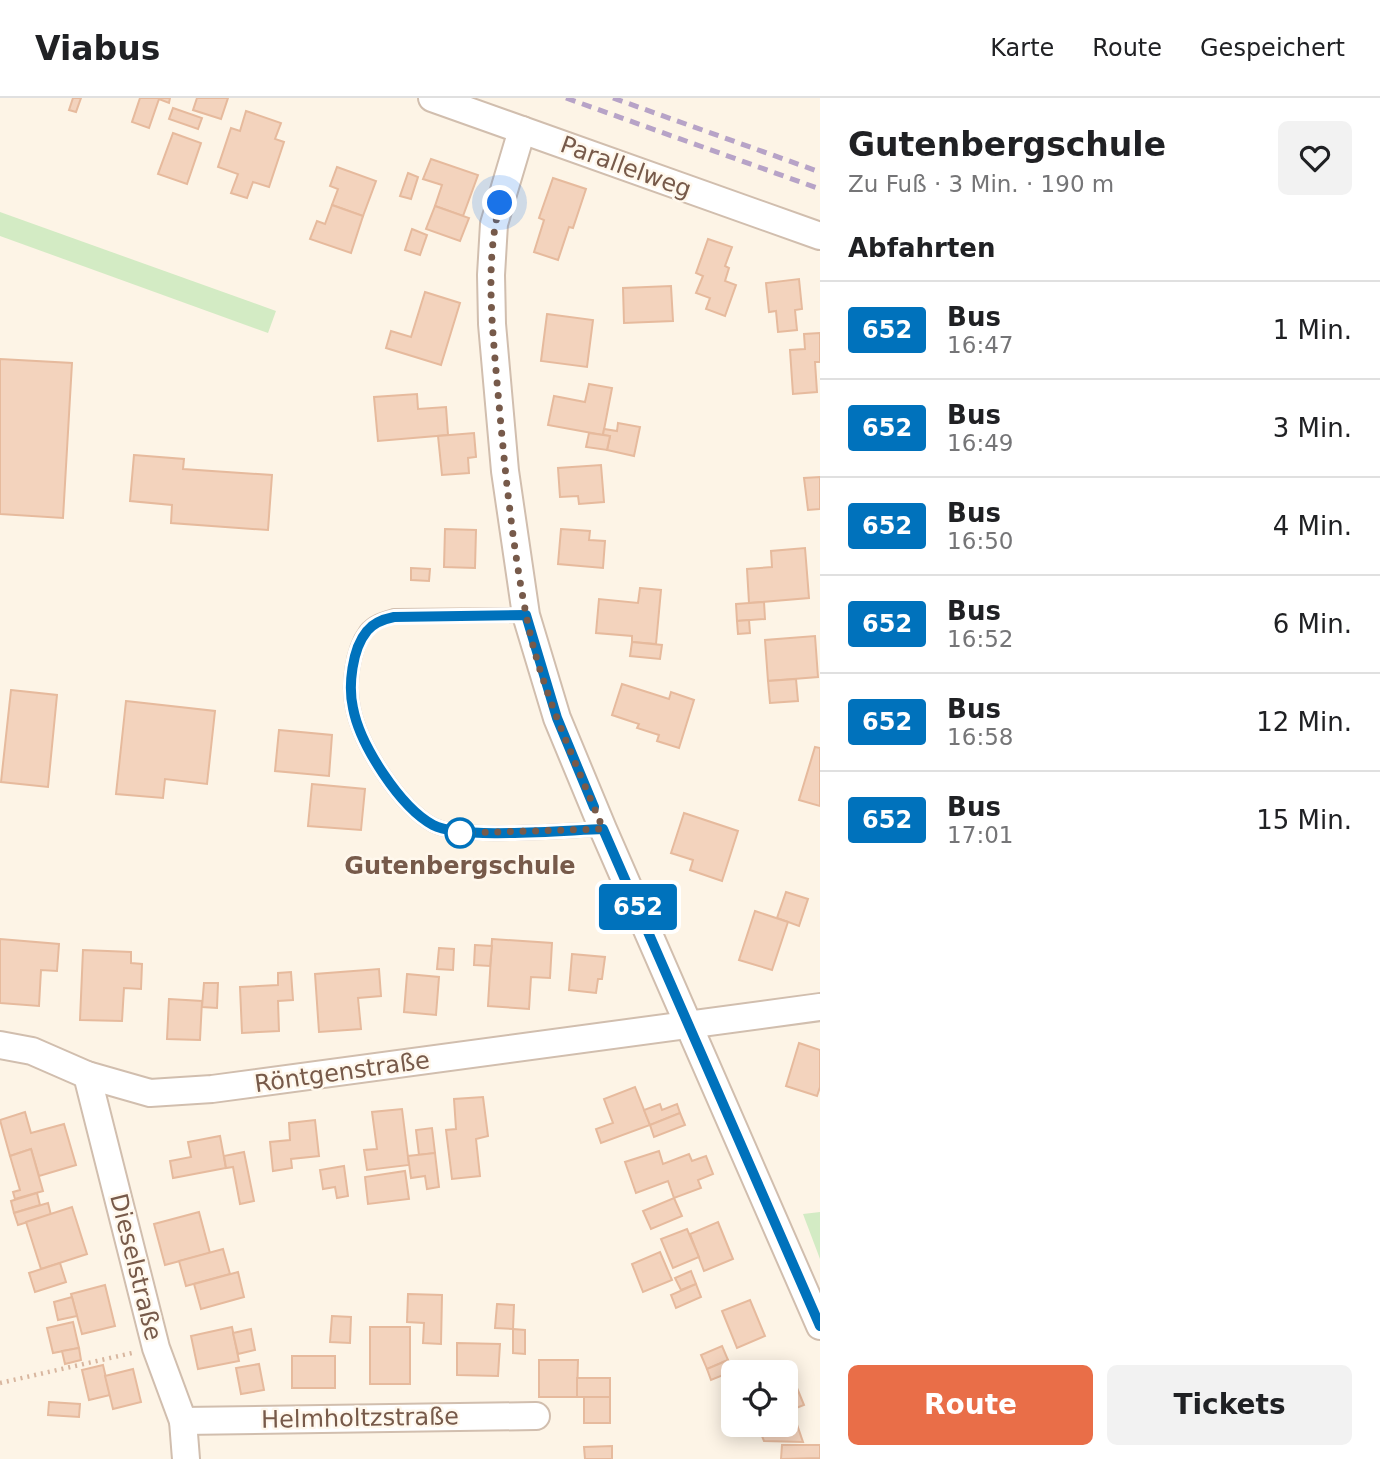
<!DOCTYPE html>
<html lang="de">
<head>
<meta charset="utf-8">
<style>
  body { margin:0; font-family:"DejaVu Sans",sans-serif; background:#f2f2f2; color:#202124; height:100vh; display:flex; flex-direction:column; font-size:26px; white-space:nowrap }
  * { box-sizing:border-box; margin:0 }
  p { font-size:23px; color:#757577 }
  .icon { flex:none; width:38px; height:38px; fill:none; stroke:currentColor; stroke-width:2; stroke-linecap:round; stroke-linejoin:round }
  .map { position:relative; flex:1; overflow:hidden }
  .sheet { display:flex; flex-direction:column; background:#fff; width:560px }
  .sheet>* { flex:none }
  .badge { padding:0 14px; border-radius:5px; font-size:24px; line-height:46px }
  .buttons { position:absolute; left:721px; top:1262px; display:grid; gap:14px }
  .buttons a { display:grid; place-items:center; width:77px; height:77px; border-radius:10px; background:#fff; box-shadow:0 4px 18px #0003; font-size:35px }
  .you { position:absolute; width:35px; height:35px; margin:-18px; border:5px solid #fff; border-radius:50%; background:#1a73e8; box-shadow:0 0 0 10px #1a73e833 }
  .map>.badge { position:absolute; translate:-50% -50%; box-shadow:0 0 0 4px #fff }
  h2 { padding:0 28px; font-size:26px; line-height:63px }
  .round { display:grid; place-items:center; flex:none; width:74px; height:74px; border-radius:10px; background:#f2f2f2 }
  .summary { display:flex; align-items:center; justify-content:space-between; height:119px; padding:0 28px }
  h1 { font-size:33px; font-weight:700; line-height:52px }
  .button { display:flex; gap:14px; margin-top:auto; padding:14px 28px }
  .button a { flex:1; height:80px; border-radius:10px; background:#e96e48; color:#fff; font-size:28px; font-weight:700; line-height:80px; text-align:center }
  .button a+a { background:#f2f2f2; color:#202124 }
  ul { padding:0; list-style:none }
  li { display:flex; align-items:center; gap:21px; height:98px; padding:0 28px; border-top:2px solid #e0e0e0 }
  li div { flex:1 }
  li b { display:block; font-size:26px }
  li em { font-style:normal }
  li .badge { min-width:77px; font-weight:700; text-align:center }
  header { display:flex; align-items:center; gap:42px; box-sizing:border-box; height:98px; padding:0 35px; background:#fff; border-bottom:2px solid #e0e0e0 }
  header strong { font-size:33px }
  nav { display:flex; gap:38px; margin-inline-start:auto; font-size:24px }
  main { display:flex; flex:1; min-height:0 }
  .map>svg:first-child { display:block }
  .green { fill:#d3ebc4 }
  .building { fill:#f3d3bd; stroke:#e6ba9d; stroke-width:2 }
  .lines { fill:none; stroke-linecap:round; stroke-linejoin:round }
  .lane-casing { stroke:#d1beae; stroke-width:16 }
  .street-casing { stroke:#d1beae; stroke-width:30 }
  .path { stroke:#d8b69f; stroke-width:4.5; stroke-dasharray:2 5; stroke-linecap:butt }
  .lane { stroke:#fff; stroke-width:12 }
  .street { stroke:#fff; stroke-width:26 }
  .rail { stroke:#b7a3c7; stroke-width:5; stroke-dasharray:10 7; stroke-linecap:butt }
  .line-casing { stroke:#fff; stroke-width:16 }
  .line { stroke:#0072bc; stroke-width:10 }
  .walk { stroke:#775a4a; stroke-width:7; stroke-dasharray:0 12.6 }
  .stop-dot { fill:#fff; stroke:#0072bc; stroke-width:3.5 }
  .labels { text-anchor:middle; stroke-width:5; stroke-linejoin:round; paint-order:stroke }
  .street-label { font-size:24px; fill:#775a4a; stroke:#fff8ed }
  .stop-label { font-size:24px; font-weight:bold; fill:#775a4a; stroke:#fff8ed }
</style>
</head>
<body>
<header>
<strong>Viabus</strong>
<nav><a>Karte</a><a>Route</a><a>Gespeichert</a></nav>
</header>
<main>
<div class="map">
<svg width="820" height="1361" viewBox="0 0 820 1361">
  <rect width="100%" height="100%" fill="#fdf4e6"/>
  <g class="green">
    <path d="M0,114l276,99 -8,22 -268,-97z"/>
    <path d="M820,1114v47l-17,-45z"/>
  </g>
  <g class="building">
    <path d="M73,0h8l-5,14 -7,-2z"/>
    <path d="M140,0h30l-1,5 -10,-4 -10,29 -17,-6z"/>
    <path d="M197,0h31l-7,21 -28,-9z"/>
    <path d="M173,10l29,10 -4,11 -29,-10z"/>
    <path d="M246,13l35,12 -6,16 9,3 -15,45 -16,-5 -6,16 -16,-5 7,-19 -20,-7 13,-39 9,3z"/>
    <path d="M173,35l28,10 -14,41 -29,-10z"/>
    <path d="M431,61l47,16 -15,41 -28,-10 7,-21 -19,-6z"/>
    <path d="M337,69l39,14 -13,35 -31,-11 6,-16 -8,-3z"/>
    <path d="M408,75l10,4 -7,22 -11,-3z"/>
    <path d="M553,80l33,11 -13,39 -4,-1 -11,33 -24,-8 10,-32 -5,-2z"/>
    <path d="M332,107l31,11 -12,37 -41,-14 7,-18 8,3z"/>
    <path d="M435,108l34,12 -9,23 -34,-12z"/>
    <path d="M412,131l15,6 -7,20 -15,-5z"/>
    <path d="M708,141l24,8 -7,19 4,2 -4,13 11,4 -11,31 -19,-7 4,-11 -14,-5 7,-17 -7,-3z"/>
    <path d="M799,181l3,30 -7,1 2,20 -19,2 -2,-21 -7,1 -3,-29z"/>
    <path d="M671,188l2,35 -49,2 -1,-35z"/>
    <path d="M425,194l35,11 -19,62 -55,-17 5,-17 20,6z"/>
    <path d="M547,216l46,6 -6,47 -46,-6z"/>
    <path d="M820,235v29h-5l2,30 -24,2 -3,-44 15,-1 -1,-15z"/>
    <path d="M0,261l72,4 -9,155 -63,-4z"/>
    <path d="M589,286l23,4 -9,47 -55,-10 6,-29 31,6z"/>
    <path d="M417,296l1,15 28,-2 2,28 -70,6 -4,-44z"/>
    <path d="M618,325l22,4 -6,29 -27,-6 3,-14 -7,-1 1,-6 13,2z"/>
    <path d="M474,335l2,24 -8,1 1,15 -27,2 -4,-39z"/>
    <path d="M589,335l21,3 -3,14 -21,-3z"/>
    <path d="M134,357l50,4 -1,10 89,6 -4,55 -97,-7 1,-18 -42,-4z"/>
    <path d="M601,367l3,37 -25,2 -1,-8 -18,1 -2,-29z"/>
    <path d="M820,379v32l-12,1 -4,-32z"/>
    <path d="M445,431l31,1 -1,38 -31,-1z"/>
    <path d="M561,431l29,2 -1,9 16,1 -2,27 -45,-4z"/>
    <path d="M805,450l4,50 -60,5 -2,-34 25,-2 -1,-16z"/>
    <path d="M411,470l19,1 -1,12 -18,-1z"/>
    <path d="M640,490l21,2 -5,54 -24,-2v-6l-36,-3 3,-34 39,4z"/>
    <path d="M764,504l1,17 -28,2 -1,-17z"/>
    <path d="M749,522l1,13 -12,1 -1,-13z"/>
    <path d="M815,538l3,41 -50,4 -3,-41z"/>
    <path d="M632,544l30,3 -2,14 -30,-3z"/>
    <path d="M796,581l2,22 -28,2 -2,-22z"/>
    <path d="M622,586l47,15 2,-7 23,8 -15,48 -22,-7 2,-6 -22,-7 2,-4 -27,-9z"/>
    <path d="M11,592l46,5 -9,92 -47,-5z"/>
    <path d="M126,603l89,10 -8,73 -42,-5 -2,19 -47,-4z"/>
    <path d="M279,632l53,5 -3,41 -54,-5z"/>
    <path d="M815,649l5,1v58l-21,-6z"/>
    <path d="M312,686l53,5 -4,41 -53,-4z"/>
    <path d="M684,715l54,18 -16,50 -32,-11 3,-10 -22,-7z"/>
    <path d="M786,794l22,7 -9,27 -22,-8z"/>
    <path d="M755,813l33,11 -16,48 -33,-10z"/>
    <path d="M0,841l59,5 -2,27 -16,-1 -2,36 -39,-3z"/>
    <path d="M492,841l60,4 -2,35 -19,-1 -2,32 -41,-3z"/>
    <path d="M475,847l17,1 -2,20 -16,-1z"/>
    <path d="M439,850l15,1 -1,21 -16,-1z"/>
    <path d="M83,852l48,2v11l11,1 -1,25 -17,-1 -2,33 -42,-1z"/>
    <path d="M572,856l33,3 -3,22h-4l-2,14 -27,-3z"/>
    <path d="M379,871l2,27 -23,2 3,31 -42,3 -4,-58z"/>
    <path d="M291,874l2,28 -15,1 1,30 -37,2 -2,-46 38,-2v-12z"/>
    <path d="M407,876l32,3 -3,38 -32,-3z"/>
    <path d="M204,885h14l-1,25 -15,-1z"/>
    <path d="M169,901l33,2 -2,39 -33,-1z"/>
    <path d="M799,945l21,7v37l-3,9 -31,-10z"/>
    <path d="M635,989l15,38 -49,18 -5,-14 17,-6 -9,-24z"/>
    <path d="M483,999l5,39 -12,3 4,37 -28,3 -6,-49 10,-1 -2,-30z"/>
    <path d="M660,1006l2,6 15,-6 3,9 -30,12 -6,-15z"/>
    <path d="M402,1011l7,56 -42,5 -3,-20 13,-1 -5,-37z"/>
    <path d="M25,1014l6,21 33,-9 12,41 -37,11 -8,-27 -21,7 -10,-36z"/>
    <path d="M680,1015l5,12 -31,12 -4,-12z"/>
    <path d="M315,1022l4,36 -28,3 1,9 -19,3 -3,-29 20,-2 -1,-17z"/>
    <path d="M432,1030l3,25 -16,2 -3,-25z"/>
    <path d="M220,1038l6,32 -53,10 -3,-17 21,-4 -3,-15z"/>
    <path d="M31,1051l12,42 -28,8 -2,-7 7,-2 -10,-34z"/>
    <path d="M659,1053l4,13 26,-10 3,7 14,-5 7,18 -15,6 3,8 -27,10 -6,-17 -32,12 -11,-31z"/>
    <path d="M244,1054l10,49 -14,3 -7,-37 -7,1 -2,-12z"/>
    <path d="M435,1055l4,34 -12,2 -2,-13 -14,2 -3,-22z"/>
    <path d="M344,1068l4,30 -11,2 -2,-11 -12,2 -3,-19z"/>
    <path d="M405,1073l4,28 -41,5 -3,-27z"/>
    <path d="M37,1095l3,12 -26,8 -3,-12z"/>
    <path d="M674,1100l8,18 -31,13 -8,-18z"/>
    <path d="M48,1105l3,12 -33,10 -4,-12z"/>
    <path d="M72,1109l15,47 -46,15 -15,-47z"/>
    <path d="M199,1114l11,41 -45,12 -11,-41z"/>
    <path d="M718,1124l15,37 -29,12 -14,-37z"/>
    <path d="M687,1131l12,28 -26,11 -12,-29z"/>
    <path d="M223,1151l7,25 -44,12 -7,-25z"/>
    <path d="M660,1154l12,28 -29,12 -11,-28z"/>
    <path d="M60,1165l6,19 -31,10 -6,-19z"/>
    <path d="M691,1173l5,13 -15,6 -6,-12z"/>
    <path d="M238,1174l6,25 -43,12 -7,-25z"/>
    <path d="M696,1186l5,13 -25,11 -5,-13z"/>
    <path d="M105,1187l10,41 -33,8 -11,-40z"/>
    <path d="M408,1196l34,1 -1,49 -18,-1 1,-20 -17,-1z"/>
    <path d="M72,1199l5,19 -19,4 -4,-18z"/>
    <path d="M750,1202l15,36 -28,12 -15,-37z"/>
    <path d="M497,1206l17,1 -1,24 -18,-1z"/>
    <path d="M332,1218l19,1 -1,26 -20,-1z"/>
    <path d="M73,1224l6,26 -26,5 -6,-25z"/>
    <path d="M232,1229l7,34 -41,8 -7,-33z"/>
    <rect x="370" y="1229" width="40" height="57"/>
    <path d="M251,1231l4,21 -17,4 -5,-21z"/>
    <path d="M513,1231l12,1v24l-12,-1z"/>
    <path d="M457,1245l43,1 -2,32 -41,-1z"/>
    <path d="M722,1248l6,14 -21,9 -6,-14z"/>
    <path d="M79,1250l2,12 -16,4 -3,-13z"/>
    <rect x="292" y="1258" width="43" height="32"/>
    <path d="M539,1262h39l-1,37h-38z"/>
    <path d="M728,1262l5,11 -22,9 -4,-11z"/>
    <path d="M259,1266l5,26 -23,4 -5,-26z"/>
    <path d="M103,1267l7,30 -21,5 -7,-30z"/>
    <path d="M788,1268l16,39 -18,7v-40h-11z"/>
    <path d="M133,1271l8,33 -28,7 -8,-33z"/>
    <rect x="577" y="1280" width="33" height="19"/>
    <rect x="584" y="1299" width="26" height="26"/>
    <path d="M49,1304l31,2 -1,13 -31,-2z"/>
    <path d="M792,1312l11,32 -39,-1 -7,-17h29v-12z"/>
    <path d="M782,1347h38v13l-39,1z"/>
    <path d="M612,1348v13h-27l-1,-12z"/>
  </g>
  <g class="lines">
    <g class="lane-casing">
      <path id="lane" d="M526,517l-132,1c-10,3 -21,6 -28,15 -14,19 -18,55 -13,77 7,37 47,99 80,117 29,15 133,5 170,4"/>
    </g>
    <g class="street-casing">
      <g id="street">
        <path d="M432,0l388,138"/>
        <path d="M522,32l-28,94 -3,51 1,49 13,147 21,144 31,103 46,111 217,497"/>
        <path d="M0,947l32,6 55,24 63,18 62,-4 608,-82"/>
        <path d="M87,977l69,273 27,73 3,38"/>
        <path d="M183,1323l353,-5"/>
      </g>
    </g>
    <path class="path" d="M0,1285l132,-30"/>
    <use href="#lane" class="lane"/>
    <use href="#street" class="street"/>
    <g class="rail">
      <path d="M566,0l254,91"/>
      <path d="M613,0l207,74"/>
    </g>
  </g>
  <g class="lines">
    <g class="line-casing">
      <path id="line" d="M594,709l-37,-89 -31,-103 -132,2c-10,2 -20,5 -27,14 -15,18 -19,55 -14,77 7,37 47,99 80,117 29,15 133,5 170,4l217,497"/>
    </g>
    <use href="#line" class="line"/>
    <path class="walk" d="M460,735l143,-4c-28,-69 -63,-140 -77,-215 -15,-76 -22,-154 -29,-232 -5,-59 -12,-121 3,-179"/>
  </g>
  <circle class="stop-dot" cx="460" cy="735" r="14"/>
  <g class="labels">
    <g class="street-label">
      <text transform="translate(626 69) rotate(20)" y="8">Parallelweg</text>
      <text transform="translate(342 974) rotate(-8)" y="8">Röntgenstraße</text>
      <text transform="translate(136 1169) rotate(76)" y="8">Dieselstraße</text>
      <text transform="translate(360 1320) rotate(-1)" y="8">Helmholtzstraße</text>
    </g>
    <g class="stop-label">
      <text x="460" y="776">Gutenbergschule</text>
    </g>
  </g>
</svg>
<div class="buttons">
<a><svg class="icon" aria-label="locate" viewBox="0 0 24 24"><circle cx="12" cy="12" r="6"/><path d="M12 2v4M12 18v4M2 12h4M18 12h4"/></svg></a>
</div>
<div class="you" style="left:500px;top:105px"></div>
<b class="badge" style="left:638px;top:809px;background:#0072bc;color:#fff">652</b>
</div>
<section class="sheet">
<div class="summary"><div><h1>Gutenbergschule</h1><p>Zu Fuß · 3 Min. · 190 m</p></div><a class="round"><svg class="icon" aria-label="heart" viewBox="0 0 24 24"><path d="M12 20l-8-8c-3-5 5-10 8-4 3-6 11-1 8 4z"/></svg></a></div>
<h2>Abfahrten</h2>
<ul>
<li><span class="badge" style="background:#0072bc;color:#fff">652</span><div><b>Bus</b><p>16:47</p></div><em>1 Min.</em></li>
<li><span class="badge" style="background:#0072bc;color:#fff">652</span><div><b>Bus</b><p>16:49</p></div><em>3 Min.</em></li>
<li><span class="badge" style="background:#0072bc;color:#fff">652</span><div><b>Bus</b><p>16:50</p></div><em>4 Min.</em></li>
<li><span class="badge" style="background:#0072bc;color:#fff">652</span><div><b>Bus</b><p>16:52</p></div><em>6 Min.</em></li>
<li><span class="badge" style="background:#0072bc;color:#fff">652</span><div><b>Bus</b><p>16:58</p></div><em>12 Min.</em></li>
<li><span class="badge" style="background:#0072bc;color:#fff">652</span><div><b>Bus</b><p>17:01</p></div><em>15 Min.</em></li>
</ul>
<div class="button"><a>Route</a><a>Tickets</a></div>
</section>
</main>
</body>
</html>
